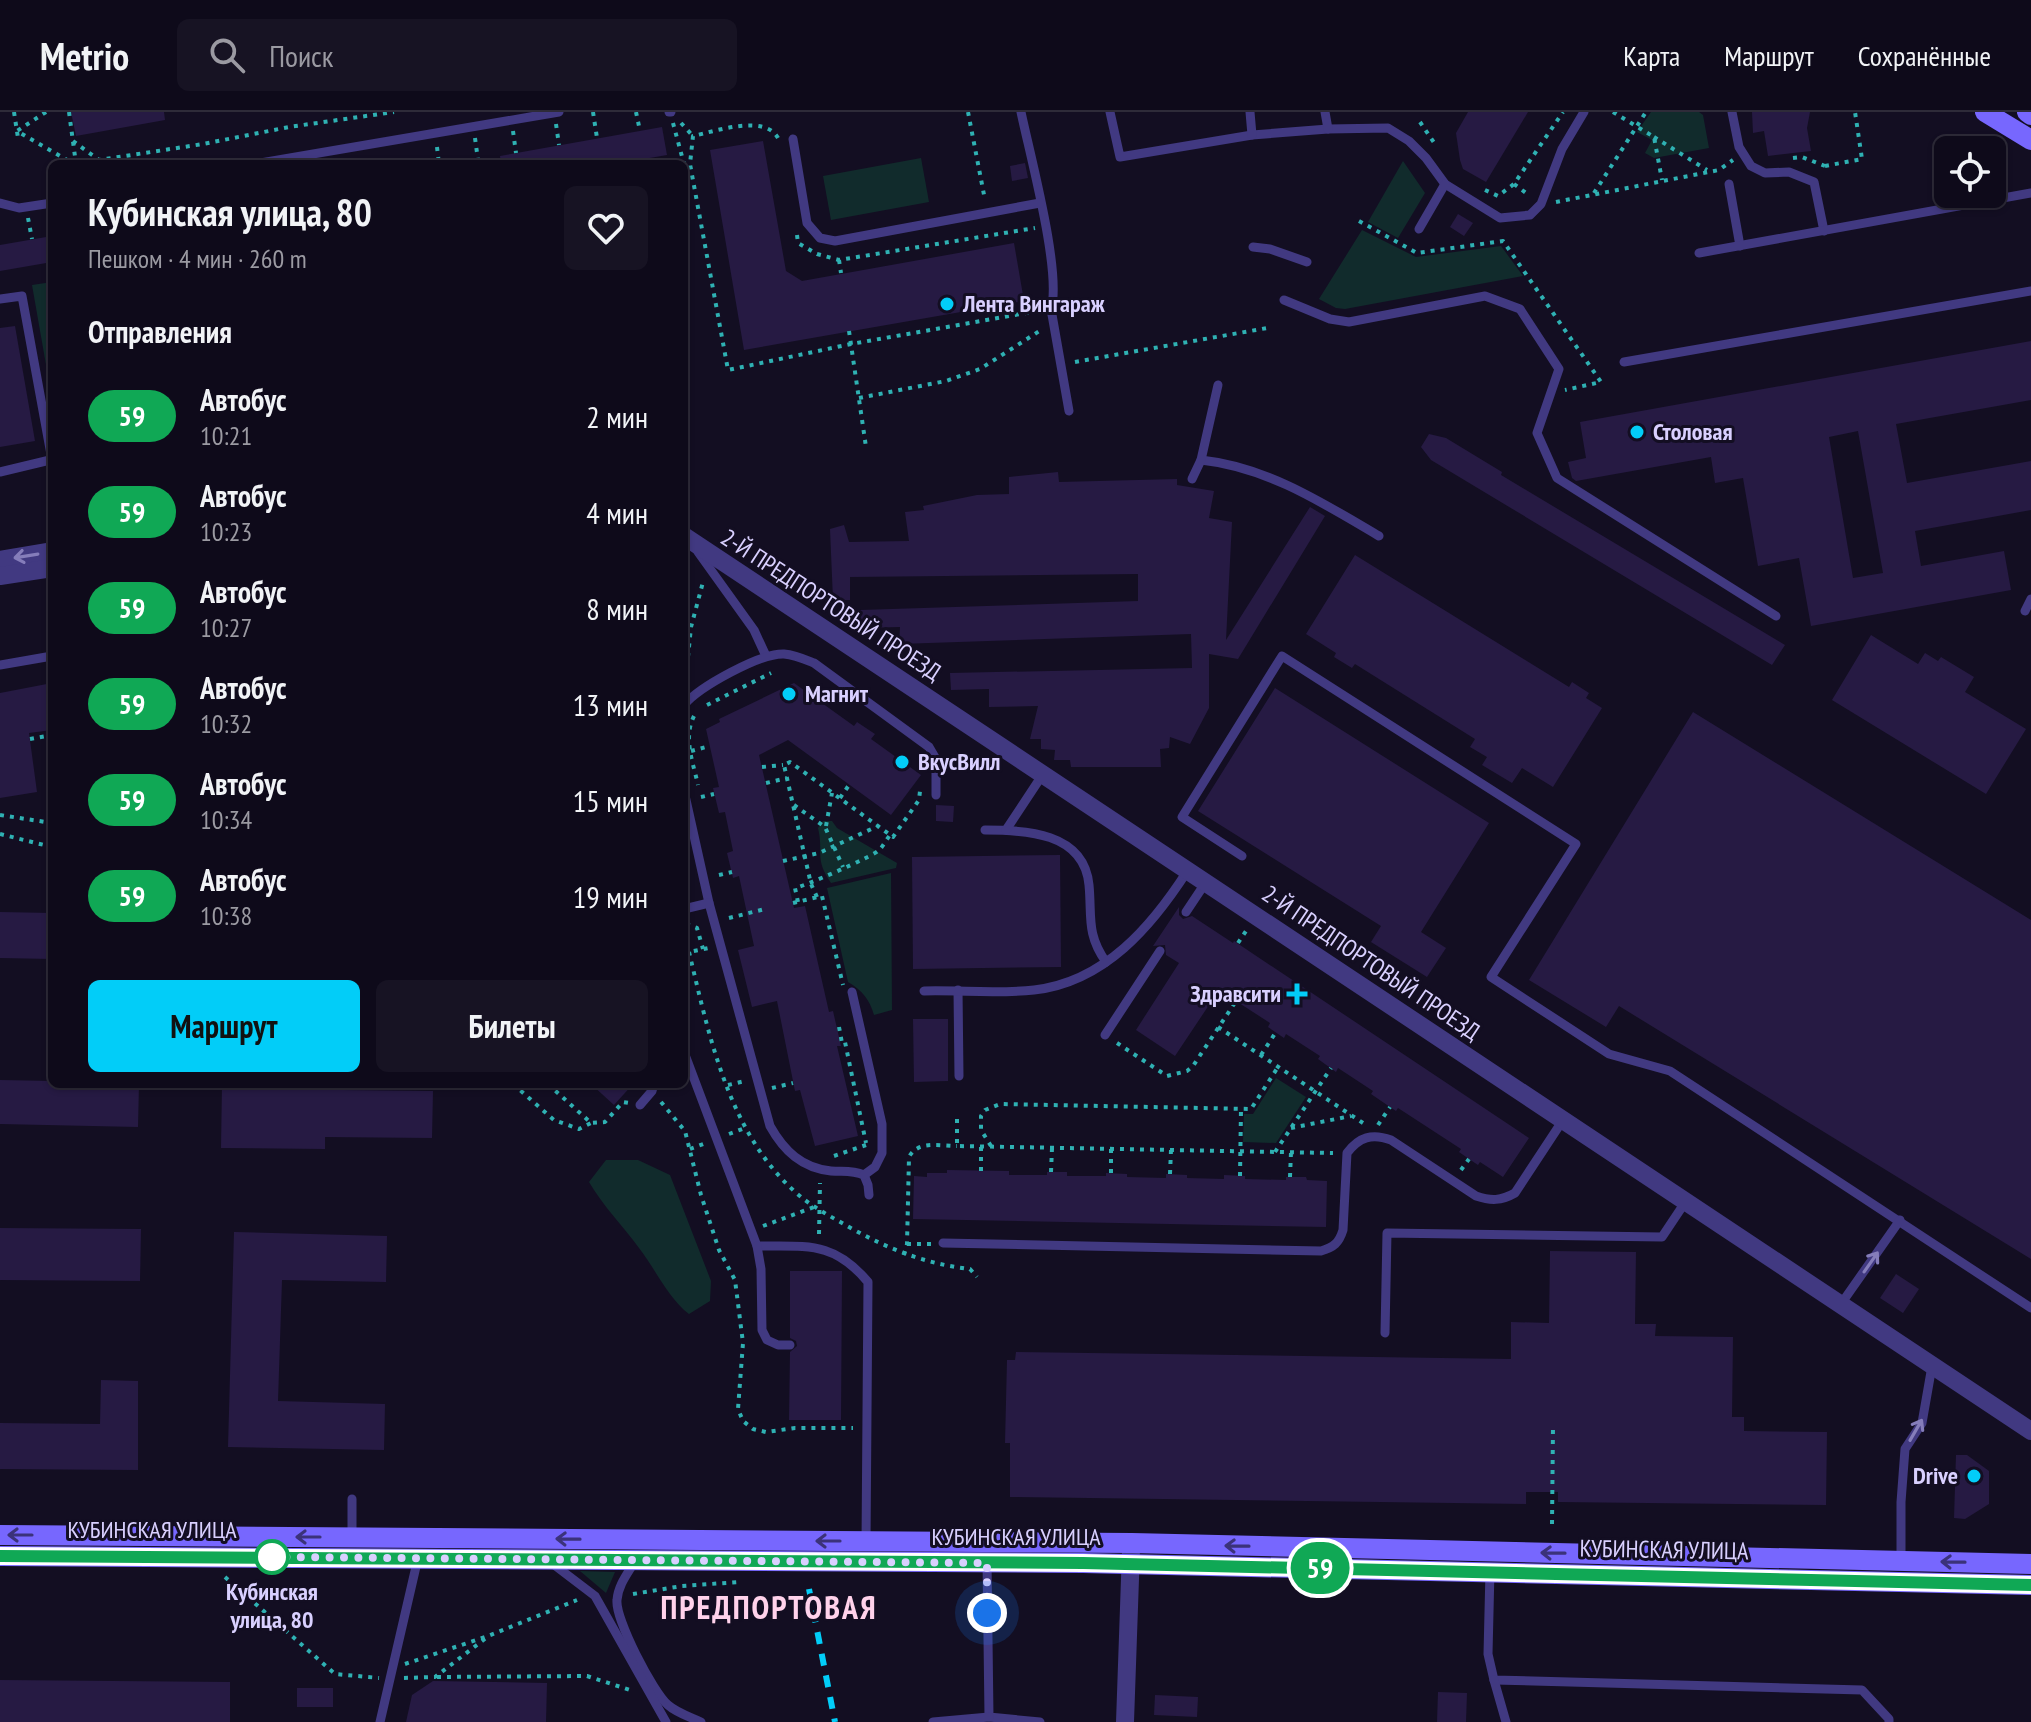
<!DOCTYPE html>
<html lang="ru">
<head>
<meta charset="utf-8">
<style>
  body { margin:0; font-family:"PT Sans Narrow",sans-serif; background:#171323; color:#f1f3f6; height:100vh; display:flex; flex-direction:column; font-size:30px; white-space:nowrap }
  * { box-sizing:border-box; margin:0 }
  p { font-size:26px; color:#9b9aa2 }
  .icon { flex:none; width:44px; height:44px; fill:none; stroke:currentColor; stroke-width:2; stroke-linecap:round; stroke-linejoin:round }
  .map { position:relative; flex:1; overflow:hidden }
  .panel { position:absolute; left:48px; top:48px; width:640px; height:928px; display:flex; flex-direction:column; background:#0e0a1a; border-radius:12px; box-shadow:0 2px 6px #0004,0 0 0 2px #2e2b39 }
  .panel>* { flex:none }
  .badge { padding:0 16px; border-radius:26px; font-size:28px; line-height:52px }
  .controls { position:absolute; left:1934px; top:24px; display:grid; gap:16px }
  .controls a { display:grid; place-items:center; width:72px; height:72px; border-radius:12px; background:#0e0a1a; box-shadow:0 2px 6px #0004,0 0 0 2px #2e2b39; font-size:40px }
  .you { position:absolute; width:40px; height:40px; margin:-20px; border:6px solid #fff; border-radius:50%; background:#1a73e8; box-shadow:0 0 0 12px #1a73e833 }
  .map>.badge { position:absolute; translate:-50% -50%; box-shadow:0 0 0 4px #fff }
  h2 { padding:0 40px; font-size:30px; line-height:72px }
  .round { display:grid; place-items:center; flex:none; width:84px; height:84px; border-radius:12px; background:#171323 }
  .head { display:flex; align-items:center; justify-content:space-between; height:136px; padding:0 40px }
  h1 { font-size:38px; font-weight:700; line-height:60px }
  .cta { display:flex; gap:16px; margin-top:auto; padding:16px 40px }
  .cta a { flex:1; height:92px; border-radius:12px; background:#02cdf8; color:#111; font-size:32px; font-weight:700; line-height:92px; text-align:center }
  .cta a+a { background:#171323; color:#f1f3f6 }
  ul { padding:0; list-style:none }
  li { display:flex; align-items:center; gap:24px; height:96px; padding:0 40px }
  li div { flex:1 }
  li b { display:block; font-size:30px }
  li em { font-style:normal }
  li .badge { min-width:88px; font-weight:700; text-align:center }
  header { display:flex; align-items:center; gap:48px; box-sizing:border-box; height:112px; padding:0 40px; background:#0e0a1a; border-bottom:2px solid #2e2b39 }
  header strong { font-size:38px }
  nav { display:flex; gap:44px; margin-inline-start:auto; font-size:28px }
  .search { width:560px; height:72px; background:#171323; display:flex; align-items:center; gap:20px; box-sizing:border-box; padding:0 28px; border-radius:12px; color:#9b9aa2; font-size:30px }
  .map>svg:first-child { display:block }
  .green { fill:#112b2c }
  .building { fill:#261a43; fill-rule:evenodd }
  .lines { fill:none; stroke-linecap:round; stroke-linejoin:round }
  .path { stroke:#2fb1b3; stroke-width:4; stroke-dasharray:4 6; stroke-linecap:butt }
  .lane { stroke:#413981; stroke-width:9 }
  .street { stroke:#413981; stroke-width:18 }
  .secondary { stroke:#7767fe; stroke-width:20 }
  .rail { stroke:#02cdf8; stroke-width:6; stroke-dasharray:12 10; stroke-linecap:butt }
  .oneway { stroke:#857dba }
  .oneway2 { stroke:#3b327a }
  .line-casing { stroke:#fff; stroke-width:18 }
  .line { stroke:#10a855; stroke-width:12 }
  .walk { stroke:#d9d0ff; stroke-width:8; stroke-dasharray:0 14.4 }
  .poi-dot { fill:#02cdf8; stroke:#130e22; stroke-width:3 }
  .stop-dot { fill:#fff; stroke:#10a855; stroke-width:4 }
  .labels { text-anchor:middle; stroke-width:6; stroke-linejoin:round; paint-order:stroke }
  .poi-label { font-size:24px; font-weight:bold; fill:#d9d0ff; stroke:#130e22; text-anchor:start }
  .street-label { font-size:24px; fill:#d9d0ff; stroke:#130e22 }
  .stop-label { font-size:24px; font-weight:bold; fill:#d9d0ff; stroke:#130e22 }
  .district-label { font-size:32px; font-weight:bold; letter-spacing:2px; fill:#ffd2eb; stroke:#130e22 }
</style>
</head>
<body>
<header>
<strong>Metrio</strong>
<div class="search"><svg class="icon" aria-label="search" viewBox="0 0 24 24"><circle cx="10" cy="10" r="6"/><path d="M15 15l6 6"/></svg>Поиск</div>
<nav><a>Карта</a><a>Маршрут</a><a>Сохранённые</a></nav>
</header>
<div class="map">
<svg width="2031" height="1610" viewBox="0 0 2031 1610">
  <rect width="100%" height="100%" fill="#130e22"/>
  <g class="green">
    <path d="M1651,0h48l4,3 6,33 -55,10 -9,-5 7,-13 -15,-8z"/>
    <path d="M921,46l8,44 -98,18 -8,-44z"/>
    <path d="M1403,49l22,32 -27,45 -30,-16z"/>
    <path d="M1362,118l54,27 85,-11 22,30 -178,33 -9,-1 -17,-9z"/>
    <path d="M52,170v117l-20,-114z"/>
    <path d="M823,709h9l5,7 60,35 -1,5 -65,15c-17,-25 -7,-30 -13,-55z"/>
    <path d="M891,761l1,137 -18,5c-5,-16 -11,-24 -26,-33l-21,-94z"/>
    <path d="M1276,966l30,19 -30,46 -33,-1 1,-28h9z"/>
    <path d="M606,1048h32l32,15 41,106 -1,20 -21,13c-21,-16 -33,-44 -50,-66 -16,-22 -36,-42 -50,-66z"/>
    <path d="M580,1459l35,1 -9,21z"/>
  </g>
  <g class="building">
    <path d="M71,0h93l1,8 -89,16z"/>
    <path d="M1468,0h60l-42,70 -23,-13 -3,-9 -4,-27z"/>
    <path d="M1752,0h58l-3,16 4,23 -43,5 -4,-25 -11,2z"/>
    <path d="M662,15l5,28 -52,9h-114l-1,-8z"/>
    <path d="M763,29l23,130 16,10 212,-38 10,58 -280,49 -34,-200z"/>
    <path d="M1025,51l3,15 -16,3 -2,-15z"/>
    <path d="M1458,102l15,9 -9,13 -14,-9z"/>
    <path d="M52,124v26l-52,9v-26z"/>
    <path d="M15,214l20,115 -35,6v-119z"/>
    <path d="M2031,229v59l-135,24 11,59 124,-22v49l-116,21 6,35 83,-15 7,39 -200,36 -12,-68 -41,8 -15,-88 -28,5 -4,-26 -135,24 -4,-3 -4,-16 18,-4 -6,-36zM1858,319l25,142 -30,5 -24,-141z"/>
    <path d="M1429,322l17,4 56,34 -1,3 284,170 -13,20 -341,-205 -10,-13z"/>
    <path d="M1058,360l1,10 118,-3v6l37,6 -5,27 23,4 -6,118 84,-133 15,9 -87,143 -29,-5v54l-19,36 -20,-7 -1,11 -9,1 1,18h-90l-1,-7h-16l1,-10 -14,-1v-10h-11l8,-33 -49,1v-18l-38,1 -1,-17 242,-5 -1,-34 -292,10 1,-17 -39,1 -1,-18 278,-9v-27l-288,3v23h-17l-3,-71 14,-4 5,17 60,-1 -4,-29 19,-2 -1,-4 54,-11 32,-1v-17z"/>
    <path d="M1355,443l214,132 3,-5 17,11 -3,5 16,10 -49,79 -31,-19 -10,15 -30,-18 5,-8 -17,-10 5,-8 -120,-75 -3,4 -18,-11 2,-4 -30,-19z"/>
    <path d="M1871,523l47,29 7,-11 13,8 3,-4 33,20 -9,15 61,37 -40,65 -154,-94z"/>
    <path d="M52,571v47l-23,3 8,59 -37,6v-105z"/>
    <path d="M794,571l60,43 3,-4 18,12 -4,5 50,36 -30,40 -103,-75 -29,15 35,153 11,-2 24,106 4,-1 8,35h-4l21,90 -43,10 -15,-56 -5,1 -18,-90 -25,6 -14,-57 16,-4 -15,-70 -6,2 -6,-25 6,-2 -8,-39 -6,1 -6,-25 6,-1 -13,-58 14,-7 -1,-3z"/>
    <path d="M1275,576l214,135 -68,109 25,16 -19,29 -56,-35 10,-16 -183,-115z"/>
    <path d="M1693,600l338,208v339l-412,-253 -13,21 -77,-47z"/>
    <path d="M936,693l18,1 -1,16 -17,-1z"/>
    <path d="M1060,743l1,112 -148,2 -1,-112z"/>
    <path d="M1179,795v8l4,4 9,-3 41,27 1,-2 295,197 -26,39 -23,-15 -2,3 -9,-6 -10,-7 2,-3 -63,-41 -2,3 -6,-4 -19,-13 2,-3 -35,-23 -2,4 -18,-13 2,-3 -34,-22 -2,4 -16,-11 2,-4 -51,-33 -44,66 -39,-26 43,-67 -13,-8 -1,-10 -12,1z"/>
    <path d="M0,800l52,1v46l-52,-1z"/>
    <path d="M913,907h35v62l-34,1z"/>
    <path d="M0,968l52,1v3h87l-1,43 -138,-3z"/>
    <path d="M222,972h32v5l179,2 -1,47 -107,-1v12l-104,-1z"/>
    <path d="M591,972h42l-19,21z"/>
    <path d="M947,1058l62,1v4h38v-3h20v4h39v-3l21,1v3l39,1v-4l21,1v3l37,1v-4l21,1v3l41,1v-3h20l1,3 20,1 -1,46 -413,-8 1,-43 13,1v-4h20z"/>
    <path d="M0,1116l141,1 -1,52 -140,-1z"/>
    <path d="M234,1120l153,4 -1,46 -104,-2 -4,121 107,3 -1,46 -156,-3z"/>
    <path d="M1550,1139l86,1 -1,72h21l-1,12 78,1 -1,80h12v14l83,1 -1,73 -268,-3v-10h-32v12l-516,-7v-54h-5l2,-83h8l1,-8 495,7v-37l38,1z"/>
    <path d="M790,1159h52l-1,149h-52l1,-68 7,-6 -1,-5 -6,-3z"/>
    <path d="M1896,1162l23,15 -16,24 -23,-15z"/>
    <path d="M101,1268l37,1v89l-138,-1v-46l100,1z"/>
    <path d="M1956,1343h11l22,16v33l-24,15 -11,-1z"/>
    <path d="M0,1568l230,2v40h-230z"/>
    <path d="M433,1569l114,2 -1,39h-140l6,-27z"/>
    <rect x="297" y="1576" width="36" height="19"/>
    <path d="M1438,1580l29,1 -1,29h-29z"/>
    <path d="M1155,1583l43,2 -1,20 -43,-2z"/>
  </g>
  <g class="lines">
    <g class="path">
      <path d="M14,0l4,26"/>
      <path d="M46,0l-29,19 57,33"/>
      <path d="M69,0l7,52"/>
      <path d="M593,0l4,26"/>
      <path d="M636,0l4,19"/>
      <path d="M968,0l17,88"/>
      <path d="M1613,0l41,25 8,43"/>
      <path d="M1420,10l15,22"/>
      <path d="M673,11l11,41"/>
      <path d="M681,11l12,13"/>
      <path d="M556,12l3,21"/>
      <path d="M513,19l3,22"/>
      <path d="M1654,25l53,33"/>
      <path d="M475,26l3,22"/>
      <path d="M778,26c-13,-24 -62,-7 -85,-2l-3,28 38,206 123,-26 186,-33"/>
      <path d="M73,29l26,19 104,-16 86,-17 105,-15"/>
      <path d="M437,35l2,17"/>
      <path d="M1793,46l9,-1 23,9"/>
      <path d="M684,52l4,16"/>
      <path d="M1825,54l37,-7 -7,-47"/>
      <path d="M1514,72l16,12"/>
      <path d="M1485,78l13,6 16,-12 49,-72"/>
      <path d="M1594,81l52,-81"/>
      <path d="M1556,90l163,-32 14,-10"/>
      <path d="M28,106l4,21"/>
      <path d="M1359,109l58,32 86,-12 98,141 -36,8"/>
      <path d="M797,123l1,8 19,11 22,6 196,-32"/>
      <path d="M839,148l2,13"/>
      <path d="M849,219l17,116"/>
      <path d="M1075,250l192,-34"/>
      <path d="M859,286l87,-17 34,-12 61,-39"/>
      <path d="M685,575l6,-60 12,-45"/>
      <path d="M707,593l64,-32"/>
      <path d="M694,604c-11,22 -1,46 4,69"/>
      <path d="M30,627l22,-4"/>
      <path d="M691,639l19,-5"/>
      <path d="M762,655l21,-2"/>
      <path d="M766,671l21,-5"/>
      <path d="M52,685v19"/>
      <path d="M701,685l13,-3"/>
      <path d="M840,686l9,-13"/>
      <path d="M794,693l31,22 18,40"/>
      <path d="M0,703l52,8"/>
      <path d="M826,714l6,-33"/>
      <path d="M0,722l52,13"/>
      <path d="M783,749l36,-8 59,-27"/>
      <path d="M719,763l13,-3"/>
      <path d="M817,785l-6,-13 -27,-119 6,-3 103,75 26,-37 1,-9"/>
      <path d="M798,790l-3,-14c10,-2 76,-31 83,-37 5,-4 8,-11 12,-16"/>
      <path d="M793,791l29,-7 21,89"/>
      <path d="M729,806l36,-9"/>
      <path d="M686,812l11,4 6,21"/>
      <path d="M1238,831l8,-12"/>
      <path d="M689,840c20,83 39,178 104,238 17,16 37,26 56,37 39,22 77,37 121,42l7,8"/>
      <path d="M684,841l25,-5"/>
      <path d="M839,915l3,16 3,-1 21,101"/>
      <path d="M1218,915l145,96"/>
      <path d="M1117,931l50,33 20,-5 6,-5 43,-65"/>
      <path d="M1261,943l15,-23"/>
      <path d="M513,972l41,36 25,9 12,-6"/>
      <path d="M548,972l43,39 14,-1 18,-20 6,1"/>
      <path d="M728,973l17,-4"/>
      <path d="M772,976l21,-5"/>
      <path d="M661,990l24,29 16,64 18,55 16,30 8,63 -5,66 5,12 10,8 13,3 29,-4h58"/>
      <path d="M957,1007v27l376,7"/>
      <path d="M1378,1013l12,-18"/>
      <path d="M1291,1016l60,-12"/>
      <path d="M729,1022l16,-6"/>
      <path d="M991,1034l-10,-16v-14l4,-6 15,-6 251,5 27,-42"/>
      <path d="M690,1037l16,-6"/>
      <path d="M1275,1040l56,-84"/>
      <path d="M834,1044l32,-11"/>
      <path d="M1461,1058l8,-11"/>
      <path d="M981,1059v-25"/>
      <path d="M1051,1060l1,-24"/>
      <path d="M1111,1061v-24"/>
      <path d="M1170,1062l1,-24"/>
      <path d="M1240,1064l1,-67"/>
      <path d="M1290,1065l1,-25"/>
      <path d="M763,1114l51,-19"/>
      <path d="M819,1122l1,-51"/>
      <path d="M907,1132h25"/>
      <path d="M904,1143l3,-11 2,-87c9,-17 31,-11 48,-11"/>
      <path d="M1552,1412l1,-98"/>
      <path d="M225,1465l110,97 44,4"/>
      <path d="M633,1482l49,-8 57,-4"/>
      <path d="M405,1552l83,-28 89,-36"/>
      <path d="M437,1565l150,-1 43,14"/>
      <path d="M404,1566l31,-1 51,-39"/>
    </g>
    <g class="lane">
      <path d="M669,0h2"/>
      <path d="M1021,0c9,43 41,161 30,197l18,102"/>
      <path d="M1110,0l10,45 132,-22 76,-6 60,-1 21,13 17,17 19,26 55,34 30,-3 11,-11 21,-55 22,-37"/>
      <path d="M1250,0l2,23"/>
      <path d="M1325,0l3,17"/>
      <path d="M1732,0l7,35 12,19 14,7 24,-1 25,10 10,49"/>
      <path d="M793,27l14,84 13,15 15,3 205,-38"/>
      <path d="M254,52l305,-52"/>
      <path d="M1729,72l11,62"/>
      <path d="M0,91l19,5 33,-5"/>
      <path d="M1419,117l26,-45"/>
      <path d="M1253,135l17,2 37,13"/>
      <path d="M1699,141l332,-60"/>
      <path d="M0,187l22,-3 30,164"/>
      <path d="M1284,188l46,19 19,3 136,-26 35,13 39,60 -22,64 20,45 219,138"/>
      <path d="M1624,250l407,-71"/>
      <path d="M1201,348c66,7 122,43 178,76"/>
      <path d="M0,360l50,-12"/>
      <path d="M1192,367l9,-19 17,-75"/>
      <path d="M698,440l56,78 12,26"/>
      <path d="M2025,499l6,-12"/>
      <path d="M0,553l52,-9"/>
      <path d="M684,593c15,-18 76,-52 100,-51 11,1 20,5 30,9l115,84 7,12v36"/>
      <path d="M684,679l25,112 61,223c14,25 32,42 61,45 12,1 21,-1 33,4l4,10 1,10"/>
      <path d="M985,718c40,0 99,2 104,55 3,31 -3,49 17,77"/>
      <path d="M1006,718l37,-56"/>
      <path d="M1242,744l-60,-39 100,-161 294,188 -85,133 118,77 61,17 361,237"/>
      <path d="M684,797l25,-6"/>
      <path d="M1186,800l20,-30"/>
      <path d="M958,878l1,86"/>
      <path d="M924,879c36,-1 74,3 110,-1 71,-8 118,-64 154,-120"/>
      <path d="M852,880l30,132v29l-7,14 -11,8"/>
      <path d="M1105,923l55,-84"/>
      <path d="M684,940l73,194c49,1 76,-6 111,36l-2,261"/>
      <path d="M640,993l12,-14 2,-7"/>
      <path d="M943,1131l378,8c13,-4 18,-8 22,-21l4,-77c12,-16 25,-20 44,-13l85,56c15,5 25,5 39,-3l48,-73"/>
      <path d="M757,1134l4,23 1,61 5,10 11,5h12"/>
      <path d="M1841,1192l59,-84"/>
      <path d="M1385,1221l2,-100 275,4 24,-36"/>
      <path d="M352,1426v-39"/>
      <path d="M635,1449c-7,12 -17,24 -18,39 -2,19 36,92 51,105 9,8 22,12 33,17"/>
      <path d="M987,1449l2,156 51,5"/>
      <path d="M1901,1449v-59l4,-53 17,-26 10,-57"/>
      <path d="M553,1452l42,32 71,126"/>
      <path d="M1490,1458l-2,84 6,26 368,10 27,29v3"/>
      <path d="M1494,1568l12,42"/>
      <path d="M380,1610l38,-164"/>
      <path d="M933,1610l56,-5"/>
    </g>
    <g class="street">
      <path d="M684,424l1347,895"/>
      <path d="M0,448l52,-9"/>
      <path d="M0,464l52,-8"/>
      <path d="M1125,1610l6,-172"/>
    </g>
    <g class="secondary">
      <path d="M1985,0l46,28"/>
      <path d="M2027,0l4,3"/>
      <path d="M0,1423l1132,8 899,21"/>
      <path d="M0,1444l1083,7 948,22"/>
    </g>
    <path class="rail" d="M809,1477l26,133"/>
  </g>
  <defs><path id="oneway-shaft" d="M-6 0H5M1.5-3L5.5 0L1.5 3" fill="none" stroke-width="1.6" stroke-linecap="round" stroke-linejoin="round" transform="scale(2)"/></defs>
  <g class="oneway">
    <use href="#oneway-shaft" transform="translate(26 444) rotate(171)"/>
    <use href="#oneway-shaft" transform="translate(1871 1150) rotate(-55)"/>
    <use href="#oneway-shaft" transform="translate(1916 1318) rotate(-60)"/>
  </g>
  <g class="oneway2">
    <use href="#oneway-shaft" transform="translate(20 1423) rotate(-180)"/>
    <use href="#oneway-shaft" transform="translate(308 1425) rotate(-180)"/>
    <use href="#oneway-shaft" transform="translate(568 1427) rotate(-179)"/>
    <use href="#oneway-shaft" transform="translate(828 1429) rotate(-180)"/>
    <use href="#oneway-shaft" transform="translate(1237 1434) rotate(-179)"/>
    <use href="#oneway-shaft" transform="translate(1553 1441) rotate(-179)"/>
    <use href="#oneway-shaft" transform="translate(1953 1450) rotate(-179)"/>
  </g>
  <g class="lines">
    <g class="line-casing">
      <path id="line" d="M0,1444l1083,7 948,22"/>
    </g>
    <use href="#line" class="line"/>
    <path class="walk" d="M272,1445l715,6v50"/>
  </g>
  <g class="poi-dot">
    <circle cx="947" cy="192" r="8"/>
    <circle cx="1637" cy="320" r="8"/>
    <circle cx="789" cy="582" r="8"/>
    <circle cx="902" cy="650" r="8"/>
    <path d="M1293 870h8v8h8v8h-8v8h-8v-8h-8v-8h8z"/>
    <circle cx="1974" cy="1364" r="8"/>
  </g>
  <circle class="stop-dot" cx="272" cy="1445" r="16"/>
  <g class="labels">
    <g class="poi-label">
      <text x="963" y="200">Лента Вингараж</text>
      <text x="1653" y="328">Столовая</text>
      <text x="805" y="590">Магнит</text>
      <text x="918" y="658">ВкусВилл</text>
      <text x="1281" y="890" text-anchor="end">Здравсити</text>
      <text x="1958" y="1372" text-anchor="end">Drive</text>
    </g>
    <g class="street-label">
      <text transform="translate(831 493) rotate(33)" y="8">2-Й ПРЕДПОРТОВЫЙ ПРОЕЗД</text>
      <text transform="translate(1371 851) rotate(34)" y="8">2-Й ПРЕДПОРТОВЫЙ ПРОЕЗД</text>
      <text x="152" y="1426">КУБИНСКАЯ УЛИЦА</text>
      <text x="1016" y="1433">КУБИНСКАЯ УЛИЦА</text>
      <text transform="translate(1664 1438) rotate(1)" y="8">КУБИНСКАЯ УЛИЦА</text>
    </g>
    <g class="stop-label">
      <text x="272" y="1488">Кубинская<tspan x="272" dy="28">улица, 80</tspan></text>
    </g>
    <g class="district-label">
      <text x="769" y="1507">ПРЕДПОРТОВАЯ</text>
    </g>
  </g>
</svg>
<div class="controls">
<a><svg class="icon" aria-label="locate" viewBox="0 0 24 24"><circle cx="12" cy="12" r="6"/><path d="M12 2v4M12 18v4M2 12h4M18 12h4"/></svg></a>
</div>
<div class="you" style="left:987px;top:1501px"></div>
<b class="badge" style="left:1320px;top:1456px;background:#10a855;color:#fff">59</b>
<section class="panel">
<div class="head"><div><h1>Кубинская улица, 80</h1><p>Пешком · 4 мин · 260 m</p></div><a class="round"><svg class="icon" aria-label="heart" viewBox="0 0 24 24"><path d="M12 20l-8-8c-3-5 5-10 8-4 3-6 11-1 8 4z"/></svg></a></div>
<h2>Отправления</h2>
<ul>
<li><span class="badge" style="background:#10a855;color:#fff">59</span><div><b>Автобус</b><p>10:21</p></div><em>2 мин</em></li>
<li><span class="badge" style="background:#10a855;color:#fff">59</span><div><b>Автобус</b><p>10:23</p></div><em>4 мин</em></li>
<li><span class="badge" style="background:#10a855;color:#fff">59</span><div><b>Автобус</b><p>10:27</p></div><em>8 мин</em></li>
<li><span class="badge" style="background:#10a855;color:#fff">59</span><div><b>Автобус</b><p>10:32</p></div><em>13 мин</em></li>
<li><span class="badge" style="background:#10a855;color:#fff">59</span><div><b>Автобус</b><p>10:34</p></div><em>15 мин</em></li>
<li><span class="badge" style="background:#10a855;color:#fff">59</span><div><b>Автобус</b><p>10:38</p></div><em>19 мин</em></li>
</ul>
<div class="cta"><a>Маршрут</a><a>Билеты</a></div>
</section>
</div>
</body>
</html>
